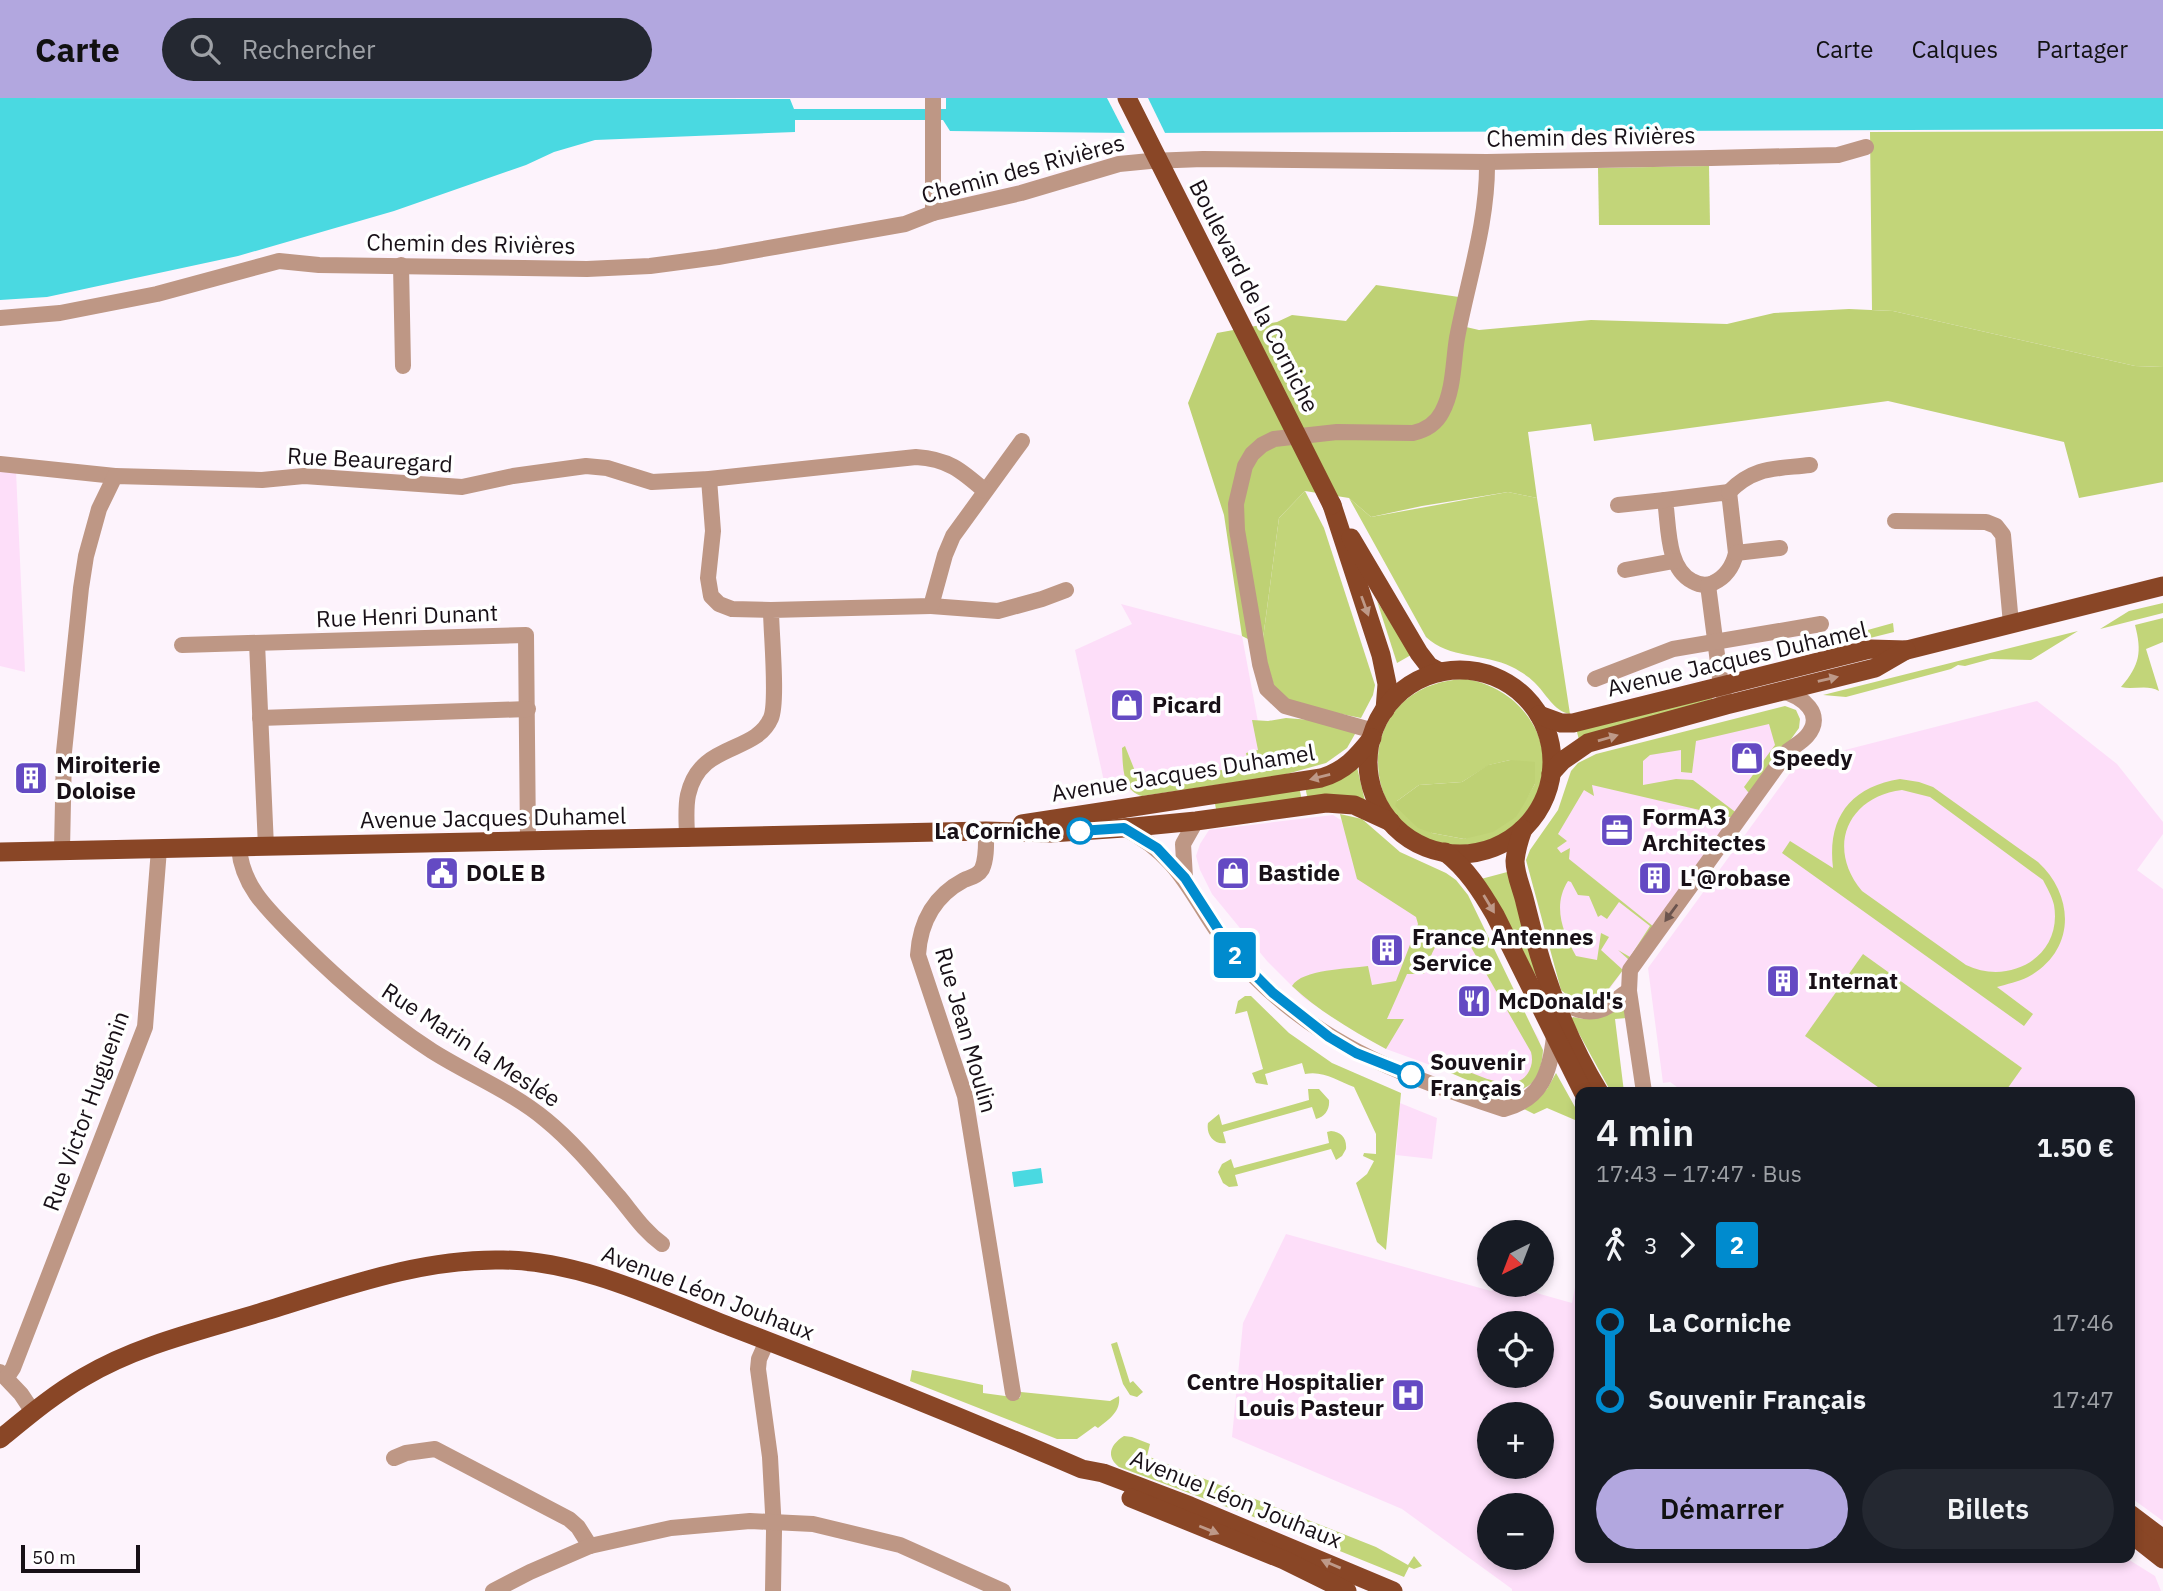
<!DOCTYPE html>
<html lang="fr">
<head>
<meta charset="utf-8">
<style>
  body { margin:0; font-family:"IBM Plex Sans",sans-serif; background:#242831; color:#f1f3f6; height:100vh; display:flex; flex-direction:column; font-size:26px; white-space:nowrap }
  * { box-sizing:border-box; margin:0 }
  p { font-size:23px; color:#9ea1a6 }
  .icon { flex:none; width:38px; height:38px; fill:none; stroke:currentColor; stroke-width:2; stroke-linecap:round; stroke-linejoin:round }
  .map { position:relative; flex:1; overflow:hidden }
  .drawer { position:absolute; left:1575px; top:989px; width:560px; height:476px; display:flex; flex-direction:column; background:#171b24; border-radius:14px; box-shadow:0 4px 10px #0003 }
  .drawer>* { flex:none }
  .badge { padding:0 14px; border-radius:5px; font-size:24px; line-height:46px }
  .needle { width:46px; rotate:222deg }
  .buttons { position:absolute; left:1477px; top:1122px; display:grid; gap:14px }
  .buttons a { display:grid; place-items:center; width:77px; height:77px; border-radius:50%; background:#171b24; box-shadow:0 4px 10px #0003; font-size:35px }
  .scale { position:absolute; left:21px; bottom:18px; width:119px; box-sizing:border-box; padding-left:7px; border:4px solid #181017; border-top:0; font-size:19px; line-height:24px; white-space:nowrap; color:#181017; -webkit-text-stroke:5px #fff; paint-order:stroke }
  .map>.badge { position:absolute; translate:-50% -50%; box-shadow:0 0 0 4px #fff }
  .legs { display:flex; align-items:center; gap:10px; height:77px; padding:0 21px; font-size:23px }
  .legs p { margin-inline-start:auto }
  .head { display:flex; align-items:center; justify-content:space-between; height:119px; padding:0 21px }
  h1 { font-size:38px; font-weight:600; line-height:52px }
  .cta { display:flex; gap:14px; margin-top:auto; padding:14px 21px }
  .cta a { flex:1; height:80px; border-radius:42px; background:#b2a7df; color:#111; font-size:28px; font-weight:600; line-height:80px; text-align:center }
  .cta a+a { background:#242831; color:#f1f3f6 }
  ul { padding:0 21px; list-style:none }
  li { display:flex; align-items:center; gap:24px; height:77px; font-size:26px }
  li i { display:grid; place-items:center; width:10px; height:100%; margin:0 9px; background:currentColor }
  li i::after { content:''; width:18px; height:18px; margin:-9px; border:5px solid; border-radius:50%; background:#171b24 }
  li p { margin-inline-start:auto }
  li:first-child i { background:linear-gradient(#0000 50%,currentColor 0) }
  li:last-child i { background:linear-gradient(currentColor 50%,#0000 0) }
  header { display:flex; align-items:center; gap:42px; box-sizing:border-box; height:98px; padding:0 35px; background:#b2a7df; color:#111 }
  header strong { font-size:33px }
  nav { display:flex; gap:38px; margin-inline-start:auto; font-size:24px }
  .search { width:490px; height:63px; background:#242831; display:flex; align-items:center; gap:18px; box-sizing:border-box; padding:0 24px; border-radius:38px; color:#9ea1a6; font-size:26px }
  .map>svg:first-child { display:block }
  .built { fill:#fddef9; fill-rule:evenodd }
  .green { fill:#c2d579; fill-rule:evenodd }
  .forest { fill:#bed174 }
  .water { fill:#4ad9e1 }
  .pier { fill:#fdf3fc }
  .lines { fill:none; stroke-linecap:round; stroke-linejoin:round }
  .minor { stroke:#be9785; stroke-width:16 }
  .major { stroke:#894626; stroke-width:19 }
  .major-bridge { stroke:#894626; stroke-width:19 }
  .oneway { fill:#be9988 }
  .oneway2 { fill:#6b544e }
  .line-1-casing { stroke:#fff; stroke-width:16 }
  .line-1 { stroke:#008bce; stroke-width:10 }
  .stop-1-dot { fill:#fff; stroke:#008bce; stroke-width:3.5 }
  .labels { text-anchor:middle; stroke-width:7; stroke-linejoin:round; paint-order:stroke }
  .street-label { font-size:23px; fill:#181017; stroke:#fff }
  .poi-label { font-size:23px; font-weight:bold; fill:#181017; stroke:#fff; text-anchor:start }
  .stop-label { font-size:23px; font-weight:bold; fill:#181017; stroke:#fff; text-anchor:end }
</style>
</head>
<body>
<header>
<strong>Carte</strong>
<div class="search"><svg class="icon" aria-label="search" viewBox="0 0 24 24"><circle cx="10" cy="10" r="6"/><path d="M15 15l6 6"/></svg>Rechercher</div>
<nav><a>Carte</a><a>Calques</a><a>Partager</a></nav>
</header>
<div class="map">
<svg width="2163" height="1493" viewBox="0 0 2163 1493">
  <rect width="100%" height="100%" fill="#fdf3fc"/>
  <g class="built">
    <path d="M0,373h16l9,201 -25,-6z"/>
    <path d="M1121,506l121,32 24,129 -159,30 -32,-145 57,-26z"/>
    <path d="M2037,603l80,63 46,58v12l-26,36 26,19v632l-33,-24v-405h-452l-1,-5 -7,-5 -7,1 -15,-115 150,-206z"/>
    <path d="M1796,618l2,11 -192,267 -32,3 -29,-143 52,-90z"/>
    <path d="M1333,717l110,71 96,153 4,17 -12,28 -7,5 -10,3 -12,-1 -116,-42 -32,-18 -50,-33 -37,-37 -55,-67 -12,-24 -4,-14 4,-12 9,-14z"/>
    <path d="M1400,1005l37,15 -5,41 -36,-4z"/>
    <path d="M1286,1136l205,57 12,-6h5l64,18 8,-42v297h546l29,18 6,15h-649v-2l-110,-80 -170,-72 11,-114zM1489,1225h53v53h-53zM1542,1316v52h-53v-52zM1542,1407v53h-53v-53z"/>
  </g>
  <g class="green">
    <path d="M2163,33v236l-28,-1 -242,-55 -21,-1 -2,-178z"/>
    <path d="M1709,68l1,59h-111l-1,-57z"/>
    <path d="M1305,393l19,37 51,157 -2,10 -12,23 -64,-13 -13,-7 -10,-12 -12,-40 17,-128z"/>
    <path d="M1508,394l29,6 33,216c-17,-3 -24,-21 -36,-32 -6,-6 -14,-11 -22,-15 -28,-14 -63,-8 -86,-30l-77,-139 22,19z"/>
    <path d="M1377,503l34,54 -14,8z"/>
    <path d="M2163,505v10l-63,16 29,-18z"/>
    <path d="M2163,520v24l-17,7 13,42c-11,-7 -26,-1 -38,-4 19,-22 21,-35 14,-62z"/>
    <path d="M1893,525l1,9 -48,12v-8z"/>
    <path d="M2078,533l-47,29 -40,-1 -26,7 -7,-1 -7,4 -105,28 -23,-2z"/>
    <path d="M1466,581c67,11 104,85 55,139 -14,16 -34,26 -56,27 -109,6 -123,-162 1,-166zM1510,662l25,24 -20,33 -51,22 -32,-6 -35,-32 22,-16 43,-3 27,-17z"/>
    <path d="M1713,599l-1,2 -133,41 -3,-12z"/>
    <path d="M1785,608l11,4 4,9 -1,9 -46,64h-5l-4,-5 31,-42 -6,-21 -73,17 -4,32 -11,-1v-22l-31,5 -7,6v24l33,-6 17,1 45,34 -4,4 -142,-33 2,11 -10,-6 -26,44 9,7 -10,7 4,5 9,-5 -1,11 85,68 -25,33 -11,-10 12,7 20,-31 -31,-24 -12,17 -6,-4 -3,2 -9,-21 -11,-1 -7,-13 -3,-1c-16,25 -5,52 8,75l21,4 4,-27 8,4 -8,13 22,20 -16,21 2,3c-15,18 -34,9 -48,-4l-35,-130 4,-10 28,-40 13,-39 7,-8 18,-9z"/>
    <path d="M1286,620l25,2 44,12v2l-8,14 -21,15 -43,12 -141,21c-20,-5 -19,-30 -20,-48l3,-2 12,30 12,8 99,-19 -2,-12 12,-3 -6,-30 16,1z"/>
    <path d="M1357,669l8,34h-57l-3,-15z"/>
    <path d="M1900,681l19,3 14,5 105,75c37,34 38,89 -10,115 -10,5 -21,7 -31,10l36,27 -9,12 -242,-173 8,-12 43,27c-6,-50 17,-81 67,-89zM1902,692l28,7 113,83c4,8 9,16 11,25 9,52 -45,81 -88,60l-104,-74c-36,-43 -15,-94 40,-101z"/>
    <path d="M1299,688l3,15 -85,13 -3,-15z"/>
    <path d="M1340,716l22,5 38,33 46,21 10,7 12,15 75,155c-4,70 -67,32 -105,18v-5l5,-3c20,8 70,38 85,13 4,-7 5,-13 3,-21l-63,-110 -8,-8c-26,0 -27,20 -36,40h-17l-20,45h17l-18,30c-33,-18 -66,-37 -94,-63 10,-17 56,-17 76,-20l4,19 24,-4 22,-57 -2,-7 -59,-38z"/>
    <path d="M1511,773l35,123 -65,-115z"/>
    <path d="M1863,856l159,114 -17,24h-120l-80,-56z"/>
    <path d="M1245,898h6l38,37 43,30 69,30 -15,157 -9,-8 -21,-59 11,-9 7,-13 -11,-5 1,-3 12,1v-20l-22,-47c-16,-6 -31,-17 -49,-13l-3,-11 -37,11 3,11 -12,-2 -4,-10 11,-4 -16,-58 -12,3 3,-13z"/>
    <path d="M1617,911l8,1 2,8 -12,1 9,73h-13l-40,-73 2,-2c17,4 30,2 44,-8z"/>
    <path d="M1556,975l24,43v15l-3,-1 -2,-10 -28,-12 -13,6 -10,-5 23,-20z"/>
    <path d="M1308,991h11l10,11c1,9 -4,17 -13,19l-4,-12 -89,25 3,11c-13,2 -20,-9 -18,-20l11,-9 3,11 87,-25z"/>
    <path d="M1331,1033c10,1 16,7 15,18l-4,7 -6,4 -5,-11 -96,26 3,11 -9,1 -6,-4 -5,-11 4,-8 9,-5 3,9 95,-25 -2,-11z"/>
    <path d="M1117,1244l13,41 3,-2 10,11 -6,5 -7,-2 -7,-11 -12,-40z"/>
    <path d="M912,1272l71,15v8l37,5 1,-6 89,9 9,-5c2,16 -10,23 -21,32l-3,-2 -18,13h-20l-147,-58z"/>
    <path d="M1124,1338l8,1 18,7 -3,12 229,91 32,18 6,-9 8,10 -8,3 -5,-2 -5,10 -131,-53 -154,-57c-14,-11 -8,-23 5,-31z"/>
  </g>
  <g class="forest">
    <path d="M1376,187l83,12 -6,27 26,6 112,-10 136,4 47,-11 75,-4 44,2 242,55 28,1v115l-84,16 -15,-56 -176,-41 -294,40 -3,-17 -63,8 9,66 -29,-6 -86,14 -51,11 -22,-19 -44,-7 -26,27 -17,128 -20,-10 -18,-121 -36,-112 29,-70 60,-11 15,-7 54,6z"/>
    <path d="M1510,662l25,2v22l-11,20 -8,13 -23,15 -29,7 -32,-6 -14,-5 -23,-22 2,-5 22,-16 43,-3 26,-17z"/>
  </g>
  <g class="water">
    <path d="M0,0l790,1 4,10h152v-11h1217v31l-1030,4 -183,-2 -7,-11h-148v12l-200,8 -41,12 -28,13 -132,46 -156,45 -191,41 -47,3z"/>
    <path d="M1041,1070l2,15 -29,4 -2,-15z"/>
  </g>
  <path class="pier" d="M1107,0h41l19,39h-40z"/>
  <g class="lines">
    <g class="minor">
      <path d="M933,0v115"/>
      <path d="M401,167l2,101"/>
      <path d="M0,220l60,-5 97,-19 122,-33 40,4 268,4 63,-3 68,-9 187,-33 28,-11 88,-20 98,-29 31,-3 53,-2 284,3 224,-4 127,-3 28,-8"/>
      <path d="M0,366l115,12"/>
      <path d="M709,381l4,52 -5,47 3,18 8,8 13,5 39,1"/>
      <path d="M1729,394l7,61c-3,13 -10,24 -23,30 -7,3 -14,2 -21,-2 -26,-14 -23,-56 -27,-81z"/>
      <path d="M1729,394c25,-26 47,-23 81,-27"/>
      <path d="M1618,407l47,-5"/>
      <path d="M1895,423l91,1 10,4 7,9 8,89"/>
      <path d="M1736,455l44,-5"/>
      <path d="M1625,472l49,-9"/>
      <path d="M1708,487l12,93 6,27"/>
      <path d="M931,508l67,5 44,-12 24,-9"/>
      <path d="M257,545l9,204"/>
      <path d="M182,547l344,-10 2,207"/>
      <path d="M1595,581l78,-30 148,-25"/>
      <path d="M260,620l268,-9"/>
      <path d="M1374,633l-89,-25 -18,-17 -7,-25 -23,-134 -1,-26 9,-38 7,-12 10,-9 12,-6 63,-7 76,1c13,-3 23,-9 29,-21 12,-22 11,-50 15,-74 11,-58 31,-117 30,-176"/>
      <path d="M1123,727l1,3c63,32 69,77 111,127 72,85 165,121 269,154 38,-10 46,-37 50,-72"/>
      <path d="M986,733c0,12 1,27 -4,38 -4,7 -11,8 -18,11 -30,16 -44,42 -46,75l47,141 48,297"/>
      <path d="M687,741c0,-14 -2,-30 1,-44 12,-54 67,-40 83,-77 7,-17 0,-86 0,-108l160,-4 14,-51 8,-19 69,-95"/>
      <path d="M239,750c3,38 29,62 55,88 43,43 87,82 138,115 38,24 79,40 114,69 27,22 50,50 73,77 14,17 25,34 43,47"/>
      <path d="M62,752l2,-98 17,-164 5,-32 13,-47 16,-33 147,4 42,-4 158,11 51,-11 73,-10 21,2 45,14 57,-3 207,-22c32,2 45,13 69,34"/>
      <path d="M1185,780l-2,-34 13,-23"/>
      <path d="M1552,897c17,13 37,24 58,10 7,-5 11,-10 19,-14"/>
      <path d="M1644,994l-15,-101 1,-21 158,-219c6,-5 14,-9 19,-15 19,-22 -5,-40 -26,-45"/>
      <path d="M767,1243l-8,18 -1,10 12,88 4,74 -1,60"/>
      <path d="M0,1274l21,22 12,18"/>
      <path d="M7,1279l6,-9 132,-341 14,-178"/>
      <path d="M394,1360l12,-5 29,-4 134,70 9,8 12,19"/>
      <path d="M493,1493l37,-19 60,-26 81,-18 79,-7 63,3 87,21 103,46"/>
    </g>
    <g class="major">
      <path d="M1332,407l49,150 6,29 -2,26"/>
      <path d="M1351,440l68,115 10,13 11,6"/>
      <circle cx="1460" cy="664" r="92"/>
      <path d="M1539,617l22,8h12l297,-74 37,1 256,-64"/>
      <path d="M1551,675l11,-12 26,-18 138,-38 149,-37 31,-18"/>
      <path d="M1022,726l299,-46c24,-7 36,-21 51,-40"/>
      <path d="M1523,731c-4,11 -7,21 -8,32 0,13 7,28 10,41 16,68 38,131 74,190"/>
      <path d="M0,754l986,-21 65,2 73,-5 72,-7 130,-18 28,2 37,17"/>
      <path d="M1445,754c22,17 36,39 50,63l88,177"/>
      <path d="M0,1341c27,-22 54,-45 84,-62 54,-32 116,-46 175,-64 80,-24 160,-55 244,-53 79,1 155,39 228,67 118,45 235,92 351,142l21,4 87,33 203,85"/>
      <path d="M1131,1400l153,62 63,31"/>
      <path d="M2130,1416l33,25"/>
      <path d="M2130,1435l33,26"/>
    </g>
    <path class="major-bridge" d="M1127,0l205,407"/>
  </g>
  <defs><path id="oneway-solid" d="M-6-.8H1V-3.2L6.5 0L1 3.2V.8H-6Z" transform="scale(1.75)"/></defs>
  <g class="oneway">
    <use href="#oneway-solid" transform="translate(1365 508) rotate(70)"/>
    <use href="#oneway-solid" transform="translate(1828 581) rotate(-13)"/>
    <use href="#oneway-solid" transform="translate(1608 640) rotate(-16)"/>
    <use href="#oneway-solid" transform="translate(1320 679) rotate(166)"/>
    <use href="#oneway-solid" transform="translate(1489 806) rotate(59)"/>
    <use href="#oneway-solid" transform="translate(1209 1432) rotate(22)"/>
    <use href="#oneway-solid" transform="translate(1331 1466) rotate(-157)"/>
  </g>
  <use class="oneway2" href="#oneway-solid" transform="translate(1671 815) rotate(126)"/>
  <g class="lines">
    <g class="line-1-casing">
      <path id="line-1" d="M1080,733l44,-3 33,20 28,30 49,76 39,39 56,44 27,16 55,22"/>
    </g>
    <use href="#line-1" class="line-1"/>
  </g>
  <defs>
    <g id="shop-square" transform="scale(1.75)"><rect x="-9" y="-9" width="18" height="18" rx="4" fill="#644ac3" stroke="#fff"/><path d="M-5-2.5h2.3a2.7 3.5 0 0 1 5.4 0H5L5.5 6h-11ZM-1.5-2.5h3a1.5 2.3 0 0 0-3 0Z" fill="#fff"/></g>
    <g id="building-square" transform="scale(1.75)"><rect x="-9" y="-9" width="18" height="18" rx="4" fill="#644ac3" stroke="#fff"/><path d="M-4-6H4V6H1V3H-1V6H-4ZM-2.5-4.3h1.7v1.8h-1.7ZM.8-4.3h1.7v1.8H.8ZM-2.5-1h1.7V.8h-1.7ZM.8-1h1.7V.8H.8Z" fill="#fff"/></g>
    <g id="office-square" transform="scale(1.75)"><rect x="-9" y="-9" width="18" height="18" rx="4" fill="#644ac3" stroke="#fff"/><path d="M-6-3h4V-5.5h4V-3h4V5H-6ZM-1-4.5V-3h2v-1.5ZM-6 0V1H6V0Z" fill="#fff"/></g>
    <g id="civic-square" transform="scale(1.75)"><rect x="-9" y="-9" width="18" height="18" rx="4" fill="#644ac3" stroke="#fff"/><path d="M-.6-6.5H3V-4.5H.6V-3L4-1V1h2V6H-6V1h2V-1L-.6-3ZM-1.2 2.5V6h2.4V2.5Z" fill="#fff"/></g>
    <g id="restaurant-square" transform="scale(1.75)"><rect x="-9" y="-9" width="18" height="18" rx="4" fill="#644ac3" stroke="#fff"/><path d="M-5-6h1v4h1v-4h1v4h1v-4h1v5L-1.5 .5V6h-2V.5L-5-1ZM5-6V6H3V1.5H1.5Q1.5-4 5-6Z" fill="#fff"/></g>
    <g id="hospital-square" transform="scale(1.75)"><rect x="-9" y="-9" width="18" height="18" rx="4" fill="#644ac3" stroke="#fff"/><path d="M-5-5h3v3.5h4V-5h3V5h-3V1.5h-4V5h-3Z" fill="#fff"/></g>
  </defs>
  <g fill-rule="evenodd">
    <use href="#shop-square" x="1127" y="607"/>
    <use href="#shop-square" x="1747" y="660"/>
    <use href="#building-square" x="31" y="680"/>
    <use href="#office-square" x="1617" y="732"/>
    <use href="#civic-square" x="442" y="775"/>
    <use href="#shop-square" x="1233" y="775"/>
    <use href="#building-square" x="1655" y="780"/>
    <use href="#building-square" x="1387" y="852"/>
    <use href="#building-square" x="1783" y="883"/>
    <use href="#restaurant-square" x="1474" y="903"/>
    <use href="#hospital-square" x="1408" y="1297"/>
  </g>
  <g class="stop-1-dot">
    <circle cx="1080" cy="733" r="12"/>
    <circle cx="1411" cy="977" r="12"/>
  </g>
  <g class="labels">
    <g class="street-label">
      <text transform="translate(1591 39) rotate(-1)" y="8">Chemin des Rivières</text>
      <text transform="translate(1023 71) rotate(-15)" y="8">Chemin des Rivières</text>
      <text transform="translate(471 146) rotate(1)" y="8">Chemin des Rivières</text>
      <text transform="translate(1254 198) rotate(63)" y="8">Boulevard de la Corniche</text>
      <text transform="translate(370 362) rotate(3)" y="8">Rue Beauregard</text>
      <text transform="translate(407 518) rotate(-2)" y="8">Rue Henri Dunant</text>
      <text transform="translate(1737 561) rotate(-13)" y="8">Avenue Jacques Duhamel</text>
      <text transform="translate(1183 675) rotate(-9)" y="8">Avenue Jacques Duhamel</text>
      <text transform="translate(493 720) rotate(-1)" y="8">Avenue Jacques Duhamel</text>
      <text transform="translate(966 932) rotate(74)" y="8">Rue Jean Moulin</text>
      <text transform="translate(471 947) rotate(33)" y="8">Rue Marin la Meslée</text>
      <text transform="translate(86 1013) rotate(-70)" y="8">Rue Victor Huguenin</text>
      <text transform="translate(708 1195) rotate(21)" y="8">Avenue Léon Jouhaux</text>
      <text transform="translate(1236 1401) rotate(22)" y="8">Avenue Léon Jouhaux</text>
    </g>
    <g class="poi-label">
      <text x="1152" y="615">Picard</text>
      <text x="1772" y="668">Speedy</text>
      <text x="56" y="675">Miroiterie<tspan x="56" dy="26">Doloise</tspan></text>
      <text x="1642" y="727">FormA3<tspan x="1642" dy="26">Architectes</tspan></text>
      <text x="466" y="783">DOLE B</text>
      <text x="1258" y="783">Bastide</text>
      <text x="1680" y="788">L'@robase</text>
      <text x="1412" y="847">France Antennes<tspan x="1412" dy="26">Service</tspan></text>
      <text x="1808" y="891">Internat</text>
      <text x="1498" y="911">McDonald's</text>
      <text x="1384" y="1292" text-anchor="end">Centre Hospitalier<tspan x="1384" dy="26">Louis Pasteur</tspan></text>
    </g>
    <g class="stop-label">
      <text x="1061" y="741">La Corniche</text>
      <text x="1430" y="972" text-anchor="start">Souvenir<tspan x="1430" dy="26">Français</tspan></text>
    </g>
  </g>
</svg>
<div class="buttons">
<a><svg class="needle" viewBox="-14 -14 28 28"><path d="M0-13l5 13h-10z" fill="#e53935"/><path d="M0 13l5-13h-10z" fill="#9ea1a6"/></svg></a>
<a><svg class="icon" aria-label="locate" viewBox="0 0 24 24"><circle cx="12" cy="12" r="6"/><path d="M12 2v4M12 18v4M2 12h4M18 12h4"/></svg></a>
<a>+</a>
<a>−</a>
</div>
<div class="scale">50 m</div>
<b class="badge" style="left:1235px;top:857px;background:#008bce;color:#fff">2</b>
<section class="drawer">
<div class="head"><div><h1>4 min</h1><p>17:43 – 17:47 · Bus</p></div><b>1.50 €</b></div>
<div class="legs"><svg class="icon" aria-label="walk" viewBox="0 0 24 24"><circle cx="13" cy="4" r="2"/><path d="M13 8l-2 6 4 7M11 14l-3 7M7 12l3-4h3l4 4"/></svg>3<svg class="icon" aria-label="forward" viewBox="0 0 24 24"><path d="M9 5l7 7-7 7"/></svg><b class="badge" style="background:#008bce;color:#fff">2</b></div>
<ul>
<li><i style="color:#008bce"></i><b>La Corniche</b><p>17:46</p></li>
<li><i style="color:#008bce"></i><b>Souvenir Français</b><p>17:47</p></li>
</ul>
<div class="cta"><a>Démarrer</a><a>Billets</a></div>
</section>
</div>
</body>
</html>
